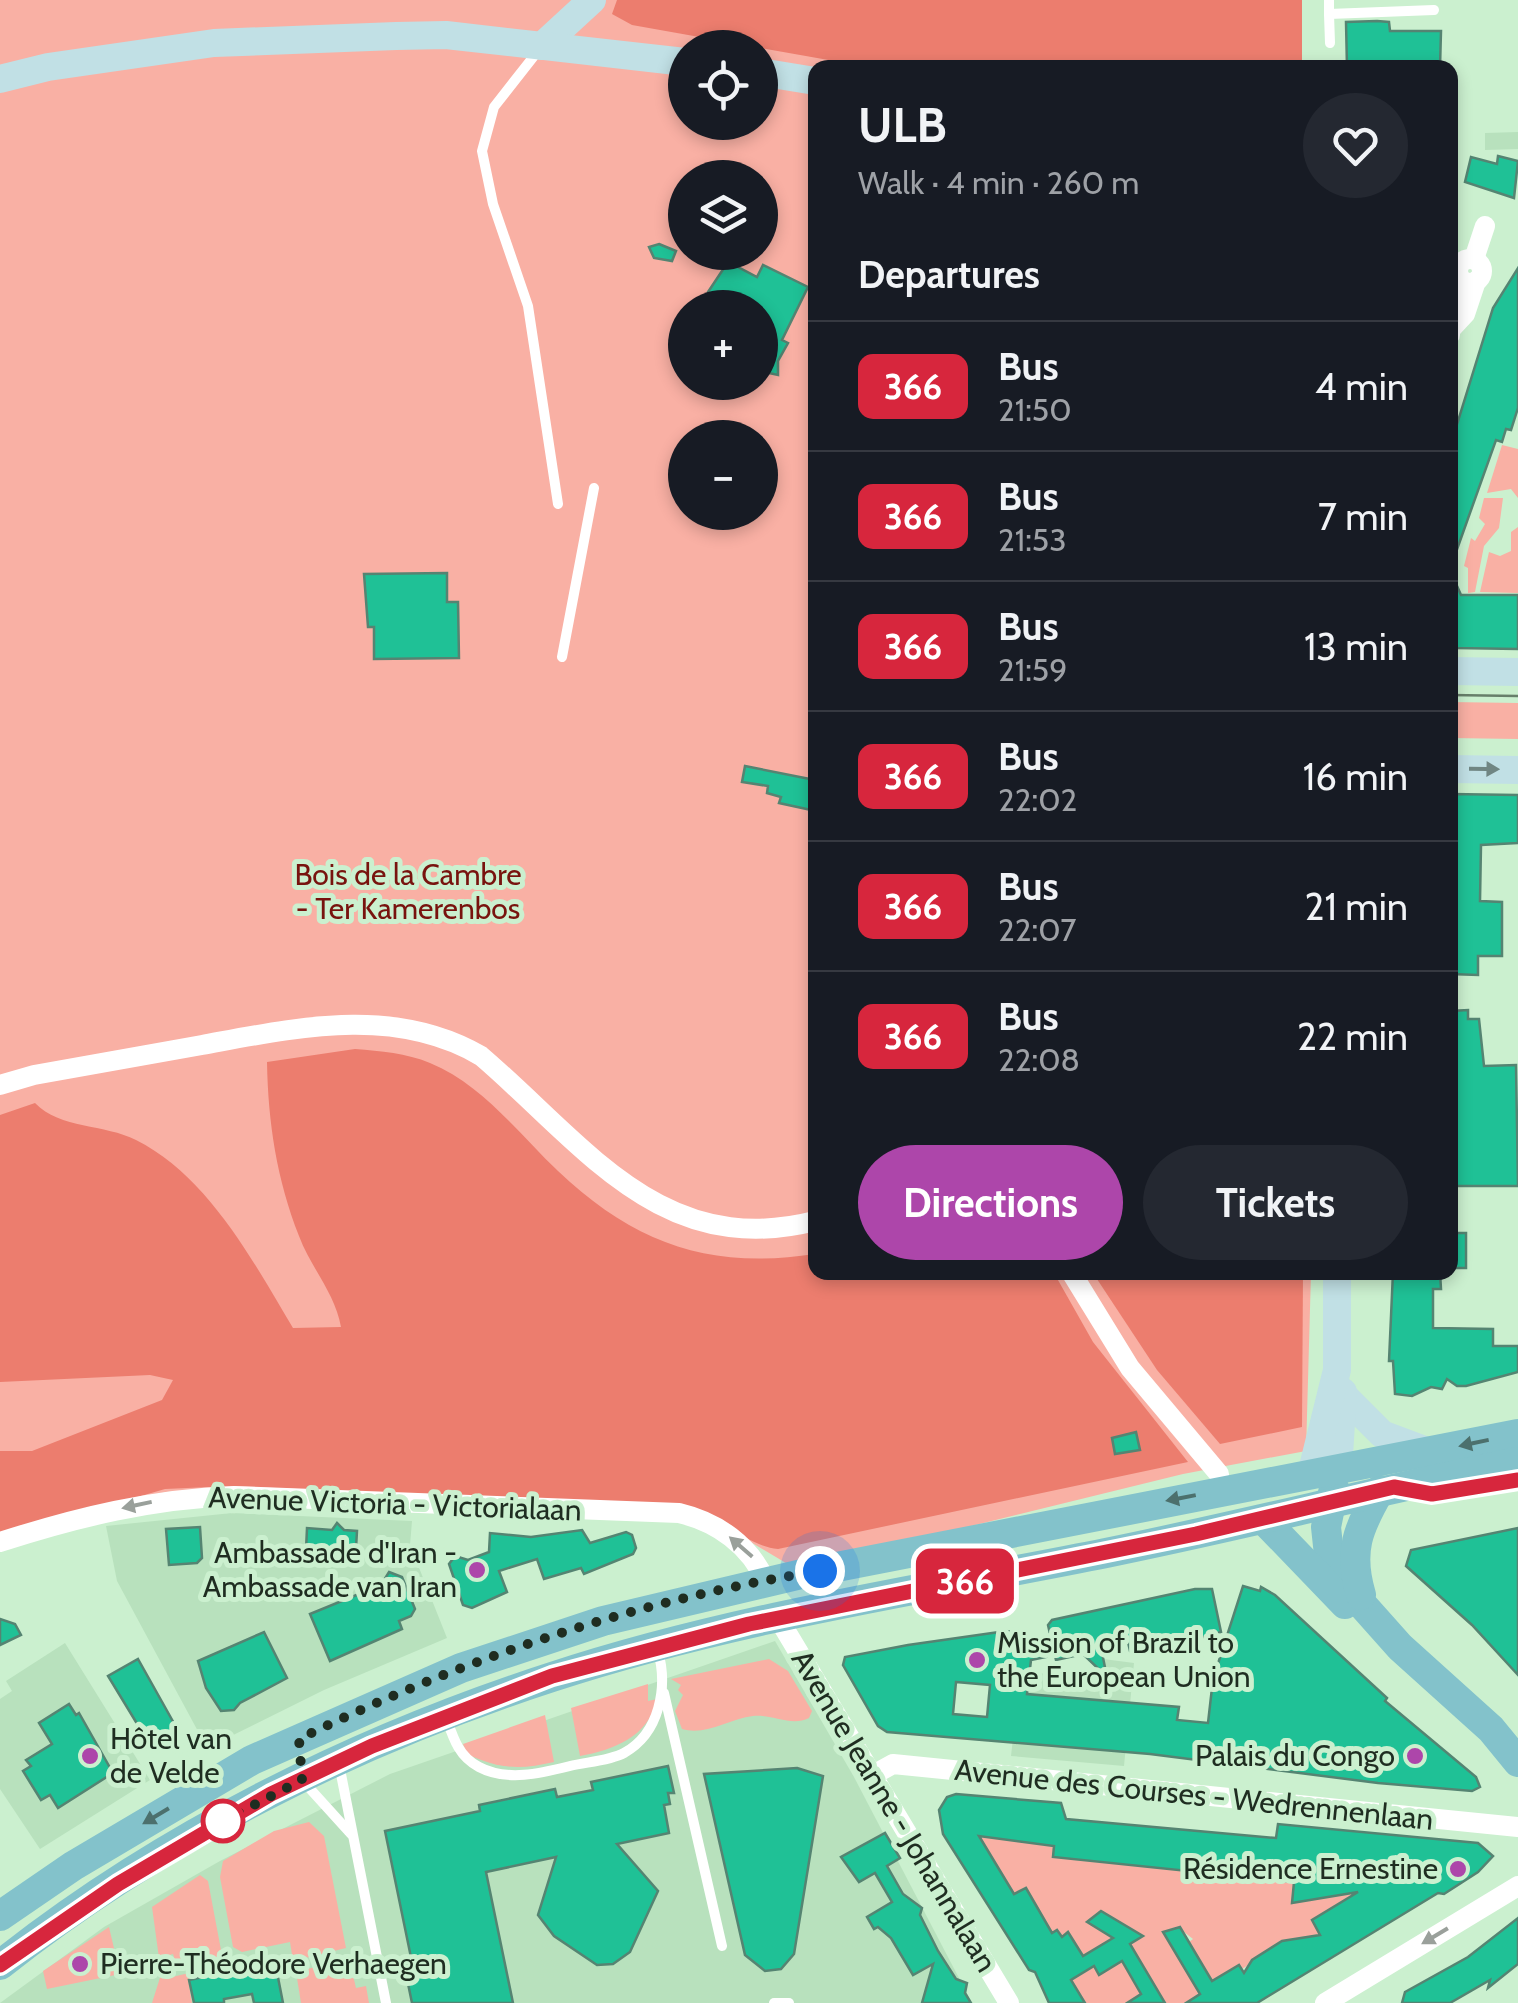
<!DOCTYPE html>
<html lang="en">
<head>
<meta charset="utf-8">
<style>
  body { margin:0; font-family:Cabin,sans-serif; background:#242831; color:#f1f3f6; height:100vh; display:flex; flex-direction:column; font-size:38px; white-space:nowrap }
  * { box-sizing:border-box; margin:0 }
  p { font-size:32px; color:#9ea1a6 }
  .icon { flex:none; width:55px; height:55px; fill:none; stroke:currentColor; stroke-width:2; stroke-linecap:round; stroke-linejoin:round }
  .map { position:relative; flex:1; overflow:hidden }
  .drawer { position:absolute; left:808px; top:60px; width:650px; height:1220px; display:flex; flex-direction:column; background:#171b24; border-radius:20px; box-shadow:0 5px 15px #0003 }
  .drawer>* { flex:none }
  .badge { padding:0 20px; border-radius:15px; font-size:35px; line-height:65px }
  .controls { position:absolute; left:668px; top:30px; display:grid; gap:20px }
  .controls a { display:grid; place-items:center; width:110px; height:110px; border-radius:50%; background:#171b24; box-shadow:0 5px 15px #0003; font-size:50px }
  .you { position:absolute; width:50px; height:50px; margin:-25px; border:8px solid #fff; border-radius:50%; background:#1a73e8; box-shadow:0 0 0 15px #1a73e833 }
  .map>.badge { position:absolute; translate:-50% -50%; box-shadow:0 0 0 5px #fff }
  h2 { padding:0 50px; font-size:38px; line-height:90px }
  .round { display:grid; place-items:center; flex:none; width:105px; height:105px; border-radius:52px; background:#242831 }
  .overview { display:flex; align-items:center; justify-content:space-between; height:170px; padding:0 50px }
  h1 { font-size:48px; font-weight:800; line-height:75px }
  .button { display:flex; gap:20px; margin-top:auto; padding:20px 50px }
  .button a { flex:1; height:115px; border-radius:60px; background:#ad46aa; color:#fff; font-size:40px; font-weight:800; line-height:115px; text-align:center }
  .button a+a { background:#242831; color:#f1f3f6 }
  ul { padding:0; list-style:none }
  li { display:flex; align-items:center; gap:30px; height:130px; padding:0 50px; border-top:2px solid #363941 }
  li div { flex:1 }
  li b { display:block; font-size:38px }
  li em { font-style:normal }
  li .badge { min-width:110px; font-weight:700; text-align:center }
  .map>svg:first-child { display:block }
  .built { fill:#b8e1bd }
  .green { fill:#f9b0a4; fill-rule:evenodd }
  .forest { fill:#ec7d6e }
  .building { fill:#1fc196; stroke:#558472; stroke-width:2.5; fill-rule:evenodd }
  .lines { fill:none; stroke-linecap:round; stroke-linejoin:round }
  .lane { stroke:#fff; stroke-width:10 }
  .street { stroke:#fff; stroke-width:20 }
  .secondary { stroke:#c1e0e5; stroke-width:28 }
  .primary { stroke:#83c2cb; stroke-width:30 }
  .tram { stroke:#677f6a; stroke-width:2.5 }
  .oneway { fill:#708683 }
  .oneway2 { fill:#4c706d }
  .oneway3 { fill:#9aa09b }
  .line-casing { stroke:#fff; stroke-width:22 }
  .line { stroke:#d7263d; stroke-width:15 }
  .walk { stroke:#1f2d21; stroke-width:10; stroke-dasharray:0 18 }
  .poi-dot { fill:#ad46aa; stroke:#cbf0cf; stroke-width:4 }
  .stop-dot { fill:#fff; stroke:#d7263d; stroke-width:5 }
  .labels { text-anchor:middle; stroke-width:10; stroke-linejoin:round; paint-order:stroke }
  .park-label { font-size:30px; fill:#78130e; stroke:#cbf0cf }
  .street-label { font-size:30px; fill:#1f2d21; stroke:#cbf0cf }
  .poi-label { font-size:30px; fill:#1f2d21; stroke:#cbf0cf; text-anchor:end }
</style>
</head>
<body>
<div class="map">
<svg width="1518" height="2003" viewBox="0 0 1518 2003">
  <rect width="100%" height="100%" fill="#cbf0cf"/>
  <g class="built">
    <path d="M1518,132v17l-33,1v-17z"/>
    <path d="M232,1513l180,8 -2,24 37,93 -123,52 -117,58 -90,-167 -11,-55z"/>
    <path d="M775,1641l79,136 118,226h-972l104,-76 116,-66 170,-87z"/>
    <path d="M65,1643l85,137 -110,69 -40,-60v-90l12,-8 -6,-10z"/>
    <path d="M1103,1659l31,4 -10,103 -113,-10 9,-79 16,1 1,-5 63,6z"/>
  </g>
  <g class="green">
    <path d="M0,0h1302v67l-487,1v1204l496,1 -5,178 -123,23 -387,95 -74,-44 -489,-36 -67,3 -166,48zM685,48h75v74h-75zM685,178h75v74h-75zM685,308h75v74h-75zM685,438h75v74h-75z"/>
    <path d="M1502,445l16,4v49l-7,-9 -24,4z"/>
    <path d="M1484,498h19l-4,30 -15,18 -9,46 -7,1v-25l-4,-2 7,-28 4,3 10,-17 -6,-6z"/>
    <path d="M1518,527v66l-38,-1 9,-40 11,4 11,-5v-19z"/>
    <path d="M1450,702l68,1v36l-68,-1z"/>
    <path d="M769,1659l19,12 24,40 -3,7c-18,9 -36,-4 -56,-2 -24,3 -47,20 -71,13l-7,-18 8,-16 -5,-5 3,-5 -10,-6z"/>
    <path d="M648,1684v17l9,-2c-8,38 -44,51 -77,57l-9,-48z"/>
    <path d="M545,1715l9,47c-34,8 -55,7 -87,-8l-4,-10z"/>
    <path d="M309,1822l15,14 22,112 -53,13 -3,-19 -48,10 -9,-5 -13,-70 3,-16 51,-30z"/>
    <path d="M972,1826l69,14v5l13,1v11l228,24 14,-11 -3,33 51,-9 70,-32 -102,58 21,38 -21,12 -18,-31c-20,3 -35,20 -52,30l-4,-4 -22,13 2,5 -32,20h-21l-35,-59 12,-8 -41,-25 -14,12 23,11 32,62 -15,7h-42l-14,-23 5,-19 -7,-28 -7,4 -5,-7 -5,3 -26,-45 -12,6 -16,-15v-12zM1179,1928l14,11 -4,3 7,45 -33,-54z"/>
    <path d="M200,1875l8,6 13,69 -4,8 -40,9 -4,-13 -14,4 -7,-51z"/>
    <path d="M109,1927l11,47 -73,15 -4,-18z"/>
    <path d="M349,1958l7,30 10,-2 3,17h-68l-5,-31z"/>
    <path d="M164,1965h4l4,12 51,-12 2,6 -37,8 4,24h-40z"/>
  </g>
  <g class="forest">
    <path d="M617,0h685v67h-434l-236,-42 -20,-11z"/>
    <path d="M355,1049c26,2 51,4 75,14 53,22 88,70 128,108 77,73 152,99 257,83v18l239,1 39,69 95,120 -410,87c-30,-2 -60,-35 -97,-43l-449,-20 -67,3 -165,48v-86h32l130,-51 11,-20 -23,-5 -150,7v-267l35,-12c25,26 70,21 101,37 72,36 117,121 157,188l48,-1c-6,-34 -30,-59 -42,-91 -22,-56 -31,-113 -32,-174z"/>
    <path d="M1093,1273h210l-1,154 -82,17 -63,-74z"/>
  </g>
  <g class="building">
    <path d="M1377,21l12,1 1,9h51l-1,37h-93l-1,-46z"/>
    <path d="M1498,156l20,5 -4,37 -49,-16 6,-25 26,7z"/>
    <path d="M659,244l17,7 -4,10 -18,-3 -5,-11z"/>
    <path d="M721,258l36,19 6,-12 45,22 -26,53 6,3 -10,18v14l-18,-4v-63h-48l-4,-16 16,-24z"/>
    <path d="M1518,268v140l-7,22 -5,-1 -4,13 -6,-2 -46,129v-122l43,-139z"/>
    <path d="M1450,570l11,25h57v54l-62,-1v-18h-6z"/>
    <path d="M447,573v29h11l1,56 -85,1v-32h-6l-4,-53z"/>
    <path d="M745,766l70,14 -4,30 -32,-7 2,-6 -14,-4 1,-7 -26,-4z"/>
    <path d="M1450,794l68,1v48l-37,2 -1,56 22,1v54h-24v19l-28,-1z"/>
    <path d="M1468,1010v9h11l5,47 32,-1 2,121h-68v-175z"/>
    <rect x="1450" y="1233" width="16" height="35"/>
    <path d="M1393,1272h47l1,17h-8v39l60,1v17h25v26l-52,14h-9l-10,-7 -5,10 -11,-2 -19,9 -17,-2 -2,-33h-4z"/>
    <path d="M1136,1432l4,18 -25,4 -3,-16z"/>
    <path d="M337,1523l7,7 13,1 -1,17 -5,4 -45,-2 1,-22 25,2z"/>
    <path d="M200,1527l2,31 -5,5 -28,2 -3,-36z"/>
    <path d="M1518,1528v147l-46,-50 -66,-59 5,-16z"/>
    <path d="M582,1530l8,13 36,-11 6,3 4,13 -3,6 -49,20 -3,-6 -37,11 -7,-20 -38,12 8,21 -35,16 -9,-3 -14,-41 6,-8 13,4 21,-8 1,-19 41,4z"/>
    <path d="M389,1572l13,5 13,32 -4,7 -12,5 3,8 -72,32 -20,-47 71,-29z"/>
    <path d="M1243,1586l17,5 1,-4 14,8 112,103 -2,3 91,76 4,10 -8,4 -94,-8 -228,-29 -263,-22 -9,-6 -35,-61 2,-8 63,-12 98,-14 21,2 19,24 -15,3 -4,34 152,13 -2,13 31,3 5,-44zM956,1682l34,3 -3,32 -34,-3z"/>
    <path d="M1195,1589h17l9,43 -71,21 -1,-6 -19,4 -2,-9 -27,6 6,29 -24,-23 -27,6 -8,-35 4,-5z"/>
    <path d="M0,1619l15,5 6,11 -21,10z"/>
    <path d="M264,1632l23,46 -47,25 -6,7 -13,1 -15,-23 -8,-27z"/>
    <path d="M138,1659l42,75 -27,16 -45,-74z"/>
    <path d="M69,1704l7,11 3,-2 34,60 -55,35 -8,-13 -9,5 -18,-29 8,-5 -5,-6 26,-16 -13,-21z"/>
    <path d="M668,1766l6,27h-6l2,11 -6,1 5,28 -52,11 41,47 -28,61 -17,12 -16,1 -43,-29 -16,-21 18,-58 -70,15 27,131h-101l-6,-29 8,-2 -29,-141 95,-20 -1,-6 76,-16 2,8 36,-7 -2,-8z"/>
    <path d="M797,1768l26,8 -29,178 -13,15 -16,2 -20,-16 -41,-181z"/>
    <path d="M956,1794l105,9 5,16 210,19 2,-14 200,19 15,13 -15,16 -34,22 -6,-1 -181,110h-71l14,-9 -37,-62 17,-5 32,54 27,-16 5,8 8,-13 30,-19 38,-6 -8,-15 46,-28 -66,11 2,-21 -241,-25 1,-11 -75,-10 35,58 12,-6 26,45 5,-3 5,7 6,-5 15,24 30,-18 -26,-16 14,-11 42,25 -13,8 35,59h-38l14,-9 -19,-33 -23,14 -5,-9 -23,14 14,23h-36l-14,-31 -6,-2 -86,-136 -4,-24 8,-13z"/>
    <path d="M885,1833l15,25 -13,8 16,28 19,14 -2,7 18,36 18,28 11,4 -2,10 6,10h-49l11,-39 -20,11 -22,-37 -13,-11 -4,2 -7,-12 25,-15 -17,-29 -16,9 -18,-25z"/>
    <path d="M1518,1918v46l-30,24 2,-8 -40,23h-48l3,-11 63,-35z"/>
    <path d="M275,1962l8,41h-29l-2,-9 -28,5v4h-30l-5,-23z"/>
  </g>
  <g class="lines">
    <g class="lane">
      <path d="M1329,0v14l105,-4"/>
      <path d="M1329,14l1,29"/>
      <path d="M538,51l-44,56 -12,44 11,53 35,102 30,198"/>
      <path d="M562,657l32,-169"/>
      <path d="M664,1693l58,253"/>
      <path d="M446,1717c7,20 12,39 33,50 28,15 63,6 91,-1 16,-4 39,-5 54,-13 36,-20 44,-66 34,-102"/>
      <path d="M339,1764l47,239"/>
      <path d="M302,1780l49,54"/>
      <path d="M774,2003h15"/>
    </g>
    <g class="street">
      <path d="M1474,259l11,-33"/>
      <circle cx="1470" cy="271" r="12"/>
      <path d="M1452,328l13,-14 11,-33"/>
      <path d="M1450,335v-25l9,-34"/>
      <path d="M0,1085l34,-10c56,-10 112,-20 168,-30 93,-17 192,-40 279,11 103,88 180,204 334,165"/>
      <path d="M1071,1272l59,96 89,106"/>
      <path d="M1445,1491l73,-12"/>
      <path d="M0,1542c78,-25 152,-43 234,-46l445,17c38,9 71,32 87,69"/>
      <path d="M778,1618l231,385"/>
      <path d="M873,1775l20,-11 625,63"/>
      <path d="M1325,2003l193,-117"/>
    </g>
    <g class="secondary">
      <path d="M542,46l50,-46"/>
      <path d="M760,72l55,9"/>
      <path d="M0,79l48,-12 166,-24 182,-7 50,-1 239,27"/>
      <path d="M1450,671l68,1"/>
      <path d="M1450,769l68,1"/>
      <path d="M1343,1395l39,39 48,18"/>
      <path d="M1338,1470l5,-78"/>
      <path d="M1311,1475l26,-105v-98"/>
    </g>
    <g class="primary">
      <path d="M1334,1488l-8,39 3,28 14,28 57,64 91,82 27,33"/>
      <path d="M1264,1520l81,84"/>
      <path d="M1361,1595c-13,-44 -3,-67 19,-105"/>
      <path d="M0,1916l73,-50 179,-106 209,-92 142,-47 203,-48 712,-139"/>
      <path d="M0,1965c161,-128 357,-225 552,-288 179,-59 369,-87 554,-124 138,-28 274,-63 412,-91"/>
    </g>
    <path class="tram" d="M1450,695l68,1"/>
  </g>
  <defs><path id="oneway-solid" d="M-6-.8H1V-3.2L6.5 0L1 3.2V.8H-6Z" transform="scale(2.5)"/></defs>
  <use class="oneway" href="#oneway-solid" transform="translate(1484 769) rotate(1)"/>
  <g class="oneway2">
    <use href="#oneway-solid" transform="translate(1474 1443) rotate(168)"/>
    <use href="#oneway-solid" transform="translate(1181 1498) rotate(169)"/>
    <use href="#oneway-solid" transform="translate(156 1816) rotate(149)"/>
  </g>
  <g class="oneway3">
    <use href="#oneway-solid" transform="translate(137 1505) rotate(168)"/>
    <use href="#oneway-solid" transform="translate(741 1547) rotate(-139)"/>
    <use href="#oneway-solid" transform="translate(1435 1936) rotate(149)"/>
  </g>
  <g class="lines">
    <g class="line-casing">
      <path id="line" d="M0,1965l118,-81 153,-90 101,-48 180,-70 197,-52 447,-90 198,-47 38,7 86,-14"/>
    </g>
    <use href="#line" class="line"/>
    <path class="walk" d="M223,1821l79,-41 -3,-41c163,-80 341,-140 521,-168"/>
  </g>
  <g class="poi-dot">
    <circle cx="477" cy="1570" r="10"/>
    <circle cx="977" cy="1660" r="10"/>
    <circle cx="90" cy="1756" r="10"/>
    <circle cx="1415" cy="1756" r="10"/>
    <circle cx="1458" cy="1869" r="10"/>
    <circle cx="80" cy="1964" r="10"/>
  </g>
  <circle class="stop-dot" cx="223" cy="1821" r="20"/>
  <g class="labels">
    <g class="park-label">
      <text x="408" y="885">Bois de la Cambre<tspan x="408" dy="34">- Ter Kamerenbos</tspan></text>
    </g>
    <g class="street-label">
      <text transform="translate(395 1504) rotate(2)" y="10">Avenue Victoria - Victorialaan</text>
      <text transform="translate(1194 1795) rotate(6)" y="10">Avenue des Courses - Wedrennenlaan</text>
      <text transform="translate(894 1811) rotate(59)" y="10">Avenue Jeanne - Johannalaan</text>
    </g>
    <g class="poi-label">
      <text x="457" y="1563">Ambassade d'Iran -<tspan x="457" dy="34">Ambassade van Iran</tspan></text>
      <text x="997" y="1653" text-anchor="start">Mission of Brazil to<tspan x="997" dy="34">the European Union</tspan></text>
      <text x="110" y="1749" text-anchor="start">Hôtel van<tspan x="110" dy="34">de Velde</tspan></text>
      <text x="1395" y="1766">Palais du Congo</text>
      <text x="1438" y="1879">Résidence Ernestine</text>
      <text x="100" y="1974" text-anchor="start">Pierre-Théodore Verhaegen</text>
    </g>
  </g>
</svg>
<div class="controls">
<a><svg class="icon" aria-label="locate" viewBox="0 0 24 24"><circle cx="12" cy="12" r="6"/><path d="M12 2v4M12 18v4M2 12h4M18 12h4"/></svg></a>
<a><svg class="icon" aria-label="layers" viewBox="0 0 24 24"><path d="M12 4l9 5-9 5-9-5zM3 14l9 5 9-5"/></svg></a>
<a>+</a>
<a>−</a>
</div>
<div class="you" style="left:820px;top:1571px"></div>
<b class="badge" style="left:965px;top:1581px;background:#d7263d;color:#fff">366</b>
<section class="drawer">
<div class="overview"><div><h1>ULB</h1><p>Walk · 4 min · 260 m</p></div><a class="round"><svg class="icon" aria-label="heart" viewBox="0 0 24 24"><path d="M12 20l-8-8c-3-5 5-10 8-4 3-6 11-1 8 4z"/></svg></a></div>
<h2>Departures</h2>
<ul>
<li><span class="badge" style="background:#d7263d;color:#fff">366</span><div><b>Bus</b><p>21:50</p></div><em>4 min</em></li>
<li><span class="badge" style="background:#d7263d;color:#fff">366</span><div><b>Bus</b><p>21:53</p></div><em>7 min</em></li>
<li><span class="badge" style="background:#d7263d;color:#fff">366</span><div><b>Bus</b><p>21:59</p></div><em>13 min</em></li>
<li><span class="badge" style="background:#d7263d;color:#fff">366</span><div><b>Bus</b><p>22:02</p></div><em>16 min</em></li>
<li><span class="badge" style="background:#d7263d;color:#fff">366</span><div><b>Bus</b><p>22:07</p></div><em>21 min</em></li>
<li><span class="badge" style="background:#d7263d;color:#fff">366</span><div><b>Bus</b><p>22:08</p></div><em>22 min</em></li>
</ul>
<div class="button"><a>Directions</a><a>Tickets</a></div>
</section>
</div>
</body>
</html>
